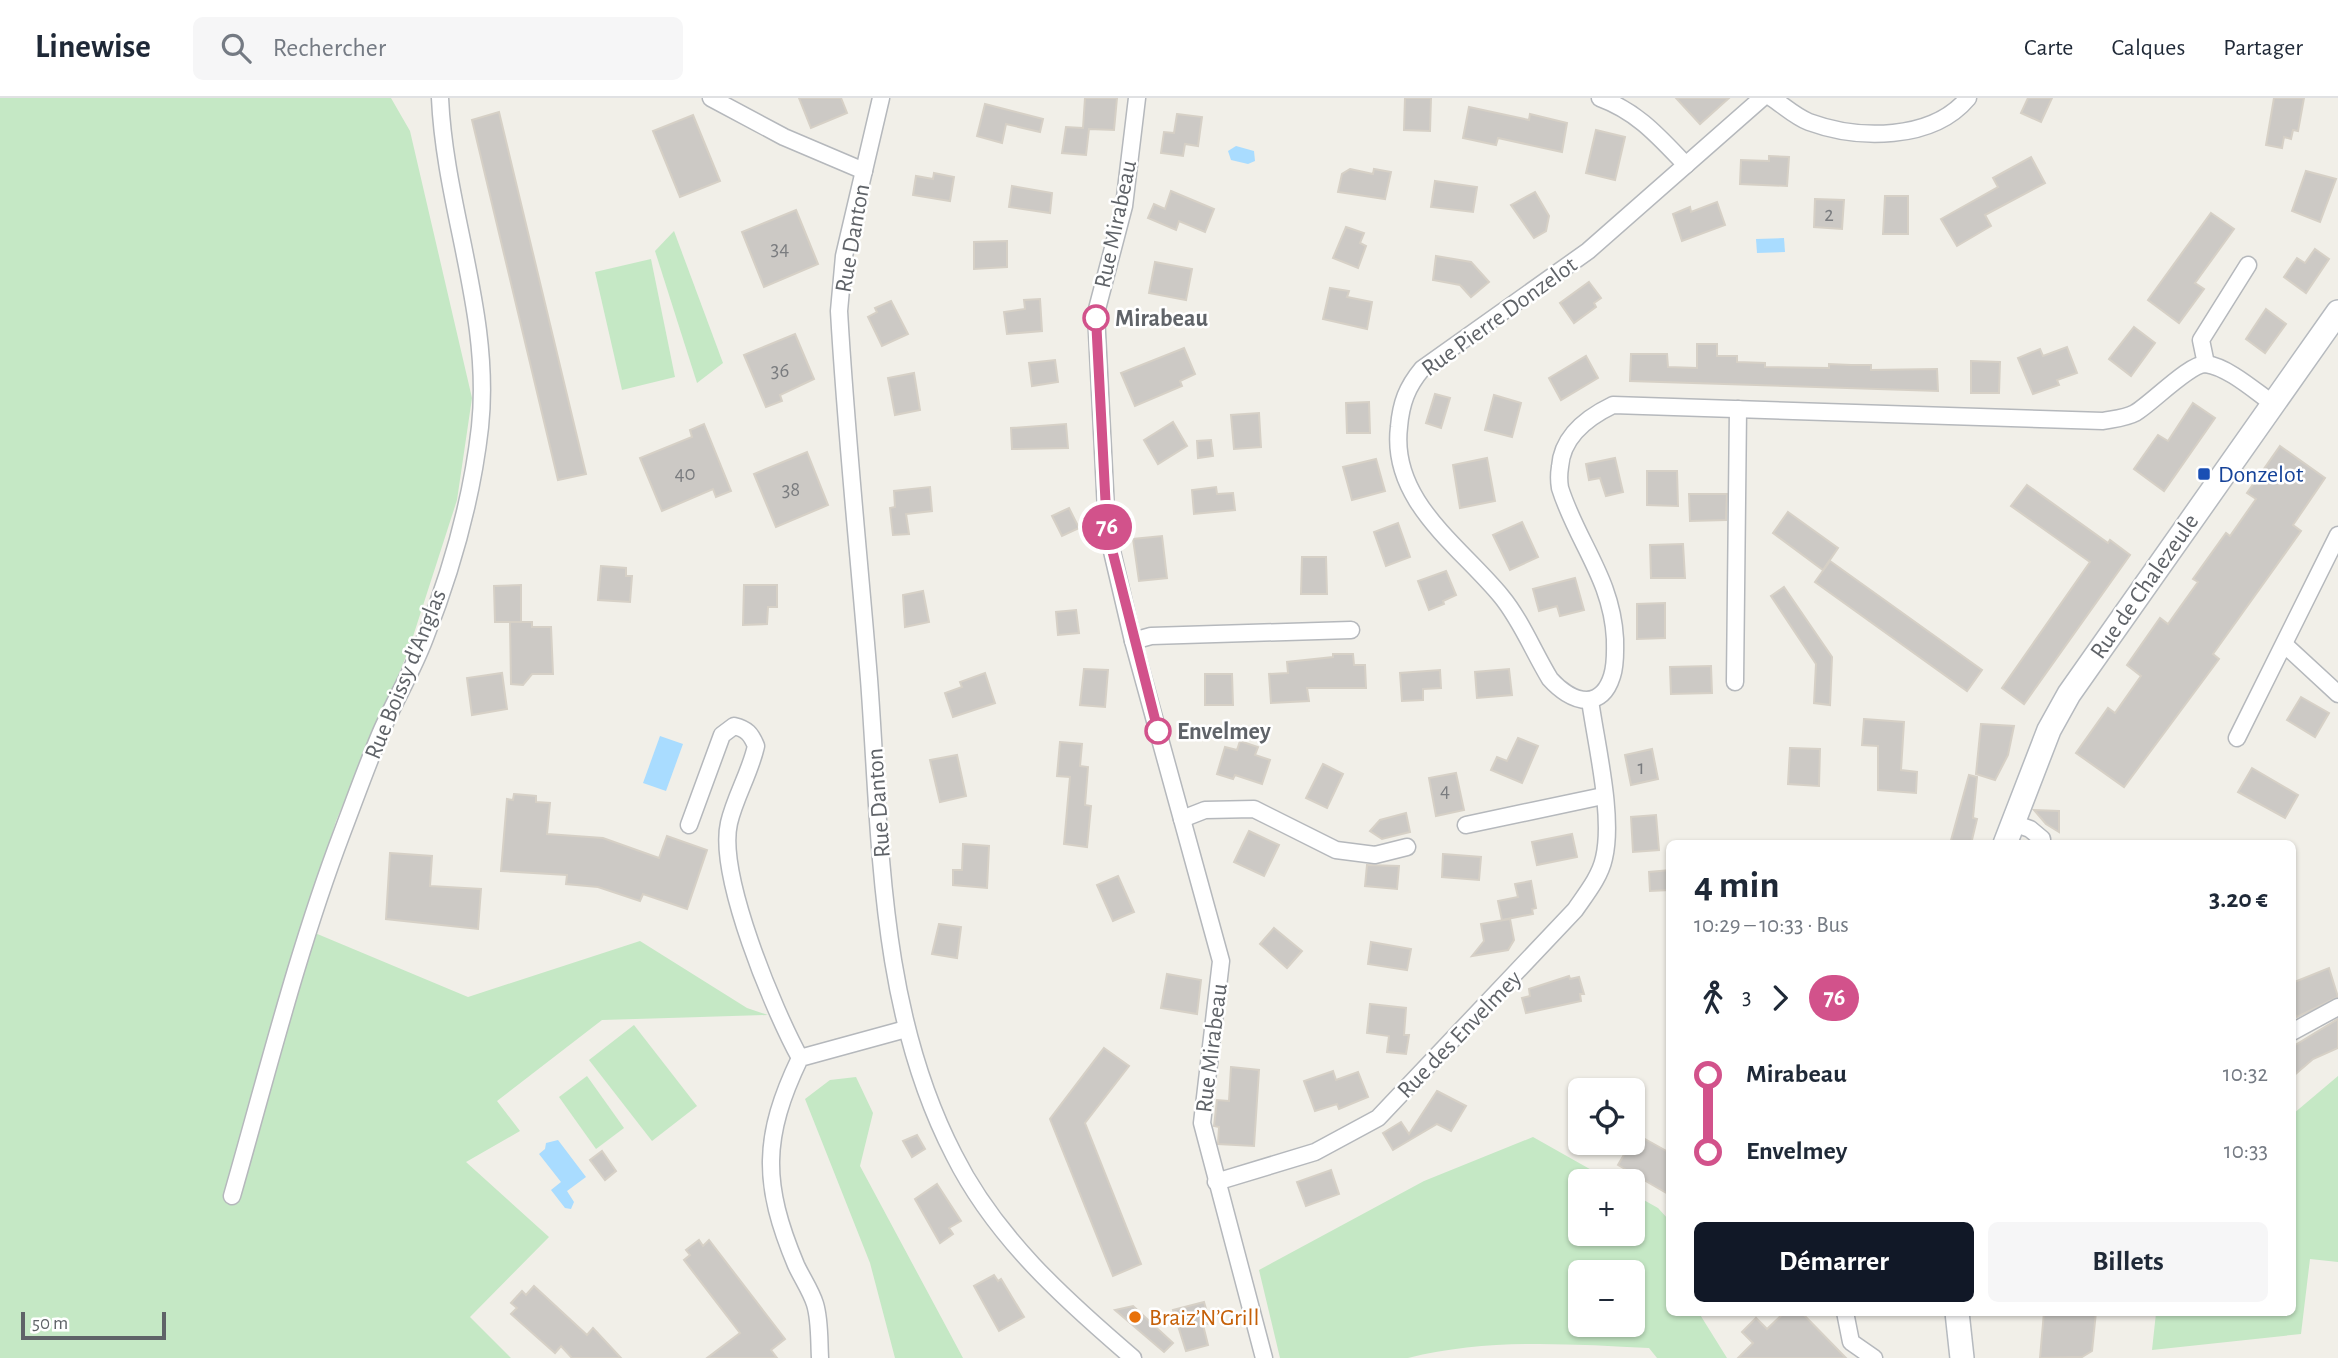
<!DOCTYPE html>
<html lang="fr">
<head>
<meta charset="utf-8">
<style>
  body { margin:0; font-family:"Alegreya Sans",sans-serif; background:#f6f6f7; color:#1f2937; height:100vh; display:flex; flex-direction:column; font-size:26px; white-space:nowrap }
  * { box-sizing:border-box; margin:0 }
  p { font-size:23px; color:#747a83 }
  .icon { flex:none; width:38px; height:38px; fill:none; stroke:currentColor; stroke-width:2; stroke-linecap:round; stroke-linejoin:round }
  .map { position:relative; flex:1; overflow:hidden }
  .side { position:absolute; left:1666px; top:742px; width:630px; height:476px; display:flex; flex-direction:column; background:#fff; border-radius:10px; box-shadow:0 2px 5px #0004 }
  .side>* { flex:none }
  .badge { padding:0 14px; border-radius:23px; font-size:24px; line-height:46px }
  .controls { position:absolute; left:1568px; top:980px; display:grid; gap:14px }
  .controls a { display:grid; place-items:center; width:77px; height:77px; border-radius:10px; background:#fff; box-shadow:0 2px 5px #0004; font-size:35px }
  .scale { position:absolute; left:21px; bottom:18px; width:145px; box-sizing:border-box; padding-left:7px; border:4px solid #5f6368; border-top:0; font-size:19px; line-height:24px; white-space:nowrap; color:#5f6368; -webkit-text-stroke:5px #fff; paint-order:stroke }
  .map>.badge { position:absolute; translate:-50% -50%; box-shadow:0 0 0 4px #fff }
  .legs { display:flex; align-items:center; gap:10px; height:77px; padding:0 28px; font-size:23px }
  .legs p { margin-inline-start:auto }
  .headline { display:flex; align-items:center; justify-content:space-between; height:119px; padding:0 28px }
  h1 { font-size:38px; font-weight:700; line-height:52px }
  .button { display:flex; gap:14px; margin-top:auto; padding:14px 28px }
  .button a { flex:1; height:80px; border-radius:10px; background:#111827; color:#fff; font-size:28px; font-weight:700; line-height:80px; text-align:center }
  .button a+a { background:#f6f6f7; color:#1f2937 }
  ul { padding:0 28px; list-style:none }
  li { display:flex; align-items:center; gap:24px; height:77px; font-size:26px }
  li i { display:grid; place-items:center; width:10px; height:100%; margin:0 9px; background:currentColor }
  li i::after { content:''; width:18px; height:18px; margin:-9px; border:5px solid; border-radius:50%; background:#fff }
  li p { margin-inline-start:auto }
  li:first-child i { background:linear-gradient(#0000 50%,currentColor 0) }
  li:last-child i { background:linear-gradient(currentColor 50%,#0000 0) }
  header { display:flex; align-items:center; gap:42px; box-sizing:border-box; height:98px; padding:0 35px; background:#fff; border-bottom:2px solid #e0e1e3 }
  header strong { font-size:33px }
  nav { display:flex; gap:38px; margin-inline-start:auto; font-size:24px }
  .search { width:490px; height:63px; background:#f6f6f7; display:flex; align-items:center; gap:18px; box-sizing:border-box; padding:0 24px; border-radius:10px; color:#747a83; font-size:26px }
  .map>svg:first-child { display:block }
  .green { fill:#c5e8c5; fill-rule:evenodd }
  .water { fill:#a9dcff }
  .building { fill:#ccc9c5; stroke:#d6d0c6; stroke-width:2 }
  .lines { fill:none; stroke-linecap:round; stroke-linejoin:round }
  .street-casing { stroke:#b5b8bc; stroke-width:19 }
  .secondary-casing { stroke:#b6babf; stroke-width:26 }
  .street { stroke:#fff; stroke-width:16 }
  .secondary { stroke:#fff; stroke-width:23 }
  .line-1-casing { stroke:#fff; stroke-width:16 }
  .line-1 { stroke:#d2528b; stroke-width:10 }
  .stop-1-dot { fill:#fff; stroke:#d2528b; stroke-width:3.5 }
  .transit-dot { fill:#1a4fb4; stroke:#fff; stroke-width:2.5 }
  .food-dot { fill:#e8710a; stroke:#fff; stroke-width:2.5 }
  .labels { text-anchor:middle; stroke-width:5; stroke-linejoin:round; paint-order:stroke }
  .number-label { font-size:21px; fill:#7a7c7f }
  .street-label { font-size:24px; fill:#5f6368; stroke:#fff }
  .stop-label { font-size:24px; font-weight:bold; fill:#5f6368; stroke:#fff; text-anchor:start }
  .transit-label { font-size:24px; fill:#164399; stroke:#fff; text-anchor:start }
  .food-label { font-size:24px; fill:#c56008; stroke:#fff; text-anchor:start }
</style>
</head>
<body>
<header>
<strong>Linewise</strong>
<div class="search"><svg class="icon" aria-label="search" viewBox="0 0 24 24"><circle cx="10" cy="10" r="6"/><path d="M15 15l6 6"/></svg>Rechercher</div>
<nav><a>Carte</a><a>Calques</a><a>Partager</a></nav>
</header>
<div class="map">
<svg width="2338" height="1260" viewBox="0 0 2338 1260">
  <rect width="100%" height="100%" fill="#f1efe8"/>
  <g class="green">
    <path d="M0,0h391l19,33 62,267 -15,102 -49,152 -72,169 -33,107 165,69 172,-56 107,67 21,7 -166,5 -105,81 23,30 -54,31 83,75 -79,80 41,41h-511z"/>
    <path d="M674,133l49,132 -26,20 -42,-132z"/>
    <path d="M651,161l24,118 -53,13 -27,-118z"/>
    <path d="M634,927l63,81 -45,35 -63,-81z"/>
    <path d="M587,978l37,52 -28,21 -37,-52z"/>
    <path d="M2338,978v186l-28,-3 -9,75 -149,16 4,-37 136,-1 1,-198z"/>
    <path d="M856,979l17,36 -13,53 103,192h-68l-25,-95 -65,-164 25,-19z"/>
    <path d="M1533,1039l78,44h-31v53h53v-40l25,14 11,12 1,92 29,1 28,45h-70l-8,-10c-79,-4 -162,-10 -241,10h-128l-21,-88 165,-89zM1633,1174v53h-53v-53z"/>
  </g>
  <g class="water">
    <path d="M1236,48l18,5 1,10 -7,3 -17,-4 -3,-9z"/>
    <path d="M1784,140l1,14 -28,1 -1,-14z"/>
    <path d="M660,638l23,8 -17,47 -23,-8z"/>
    <path d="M558,1042l28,37 -19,14 7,11 -3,7 -6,-1 -14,-18 10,-8 -22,-28 6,-5 1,-6z"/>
  </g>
  <g class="building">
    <path d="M799,0h42l6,15 -36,15z"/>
    <path d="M1085,0h32l-3,32 -25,-1 -3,26 -24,-2 4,-26 17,1z"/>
    <path d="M1405,0h26l-1,33 -26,-1z"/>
    <path d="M1676,0h53l-29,26z"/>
    <path d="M2028,0h24l-11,24 -20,-9z"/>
    <path d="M2274,0h30l-6,33 -5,-1 -2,9 -7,-2 -2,11 -16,-3z"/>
    <path d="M985,6l58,15 -3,13 -34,-8 -4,19 -25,-7z"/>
    <path d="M1469,9l60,13 1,-6 37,9 -5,29 -64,-14 -2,7 -33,-7z"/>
    <path d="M499,14l87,362 -28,6 -86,-360z"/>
    <path d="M1177,16l25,3 -4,29 -13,-2 -2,12 -22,-3 3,-21 10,1z"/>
    <path d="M693,17l27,66 -40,16 -27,-66z"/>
    <path d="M1596,32l29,7 -10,43 -29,-7z"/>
    <path d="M1769,58l20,1 -2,29 -47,-2 1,-24 28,1z"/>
    <path d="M2031,59l14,26 -60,32 6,11 -34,20 -16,-27 57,-32 -5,-9z"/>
    <path d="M1350,71l23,5 1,-5 17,3 -6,27 -47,-7 4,-18z"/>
    <path d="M2306,73l30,8 -16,43 -28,-11z"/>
    <path d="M934,75l20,4 -4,24 -37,-6 3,-19 17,3z"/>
    <path d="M1435,83l42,6 -4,25 -42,-5z"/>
    <path d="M1012,88l40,7 -2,20 -41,-6z"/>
    <path d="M1171,93l43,18 -9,23 -26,-11 -3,9 -28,-12 6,-14 11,5z"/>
    <path d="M1535,94l14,24 -3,15 -12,7 -23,-33z"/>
    <path d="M1885,98h23v38h-25z"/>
    <path d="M1815,101l29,1 -2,29 -28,-2z"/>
    <path d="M1717,104l8,23 -43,16 -9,-27 17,-7 1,5z"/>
    <path d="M796,112l22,54 -54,23 -22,-55z"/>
    <path d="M2211,115l23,16 -39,54 9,6 -25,34 -31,-23z"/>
    <path d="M1346,129l18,6 -4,10 6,3 -8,22 -25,-10z"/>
    <path d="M1007,143v26l-33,2v-27z"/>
    <path d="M2315,151l14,10 -23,34 -22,-16 13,-19 8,5z"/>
    <path d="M1436,158l35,6 18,20 -18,15 -11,-12 -27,-5z"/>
    <path d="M1155,164l37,7 -6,31 -37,-7z"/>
    <path d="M1589,184l12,16 -7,5 2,4 -22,16 -14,-20z"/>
    <path d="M1330,190l19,3 -2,6 25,5 -5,27 -44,-10z"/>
    <path d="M1040,201l2,32 -35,3 -3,-22 21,-3 -1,-9z"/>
    <path d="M891,203l17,33 -26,12 -14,-29 9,-5 -2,-4z"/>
    <path d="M2266,211l20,15 -21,29 -19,-14z"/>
    <path d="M2134,229l21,16 -24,33 -22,-17z"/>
    <path d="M795,236l19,45 -34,16 2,6 -16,6 -22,-52z"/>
    <path d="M1697,246h20v12h20v6l28,1v4l64,1v-4l22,1h20v5l66,-1 1,22 -308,-10 1,-27h36l1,13 29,1z"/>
    <path d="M2067,249l10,26 -20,7 2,5 -26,9 -15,-36 22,-9 3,7z"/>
    <path d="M1184,250l11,26 -15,7 2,5 -47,20 -14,-33z"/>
    <path d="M1586,258l12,22 -37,22 -12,-22z"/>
    <path d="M1055,262l3,22 -26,4 -3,-23z"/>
    <path d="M1971,263l29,1 -1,31h-28z"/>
    <path d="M914,275l6,37 -25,5 -7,-37z"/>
    <path d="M1435,296l15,4 -9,30 -15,-5z"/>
    <path d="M1494,297l27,8 -9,34 -27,-7z"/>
    <path d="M1369,304l1,31h-23l-1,-30z"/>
    <path d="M2193,305l22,15 -51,73 -30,-22 24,-34 10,6z"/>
    <path d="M1259,315l2,34 -27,2 -3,-34z"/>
    <path d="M1173,324l14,24 -29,18 -14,-24z"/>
    <path d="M704,326l27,67 -15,6 -3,-8 -51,22 -22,-53 52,-21 -2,-7z"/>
    <path d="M1066,326l2,24 -56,1 -1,-21z"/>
    <path d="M1211,342l2,16 -15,2 -1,-17z"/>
    <path d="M2280,348l45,32 -32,47 8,6 -88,123 6,5 -95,128 -48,-34 32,-45 7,5 26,-37 -14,-11 33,-47 8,6 30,-42 -5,-3 33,-46 4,3 26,-37 -9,-6z"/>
    <path d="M807,354l21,53 -52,22 -22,-53z"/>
    <path d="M1487,360l8,43 -35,7 -7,-43z"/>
    <path d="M1615,360l8,34 -17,4 -6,-18 -11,2 -3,-16z"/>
    <path d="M1376,361l9,32 -33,9 -9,-33z"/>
    <path d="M1647,373h30l1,35 -31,-1z"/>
    <path d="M2027,387l81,58 2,-3 20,15 -106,149 -22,-16 88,-126 -79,-56z"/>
    <path d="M930,389l2,24 -26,3 3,20 -16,1 -3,-27 5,-1 -1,-16z"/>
    <path d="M1216,389l1,7 16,-1 2,17 -41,4 -2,-24z"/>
    <path d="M1689,396h38l-1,26 -36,1z"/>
    <path d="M1069,410l10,20 -17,8 -10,-20z"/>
    <path d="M1788,414l50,36 -15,22 -50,-37z"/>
    <path d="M1522,424l16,35 -28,13 -17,-35z"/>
    <path d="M1398,425l12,34 -24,9 -12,-34z"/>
    <path d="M1162,438l5,42 -28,3 -6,-42z"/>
    <path d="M1683,446l2,34h-34l-1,-33z"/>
    <path d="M1302,459h24l1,37h-26z"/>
    <path d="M1830,463l152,109 -15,21 -152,-109z"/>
    <path d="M601,468l25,2v8h6l-2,26 -32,-2z"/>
    <path d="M1446,473l10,24 -13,6 1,3 -15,6 -11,-29z"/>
    <path d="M1575,480l9,32 -24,6 -3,-10 -18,5 -6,-22z"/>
    <path d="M521,487v37h-26l-1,-36z"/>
    <path d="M744,487h33v22h-9l-1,17 -24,1z"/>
    <path d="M1784,489l48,70 -2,48 -16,-2 2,-39 -45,-68z"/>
    <path d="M923,493l6,31 -24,5 -2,-32z"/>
    <path d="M1665,505v35l-28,1v-35z"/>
    <path d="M1076,512l3,23 -21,2 -2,-23z"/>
    <path d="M510,524h22v5h19l2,47h-21l-9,11 -12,-1z"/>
    <path d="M1333,556h20l1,11h11l1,23h-59l2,13 -38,2 -2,-29 19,-1 -1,-11 46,-5z"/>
    <path d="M1711,568l1,27 -41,1 -1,-27z"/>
    <path d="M1084,571l24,1 -3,37 -25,-2z"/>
    <path d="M1509,571l3,26 -35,3 -2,-26z"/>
    <path d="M1440,572l1,18 -18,1v11l-21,1 -2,-28z"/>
    <path d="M502,575l5,36 -35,6 -5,-37z"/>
    <path d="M985,575l10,30 -42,14 -8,-24 17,-6 -2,-5z"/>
    <path d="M1205,576h27l1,31h-28z"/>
    <path d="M2301,599l28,16 -14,24 -28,-17z"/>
    <path d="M1864,621l40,3 -3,48 16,2 -1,21 -38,-3v-44l-16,-1z"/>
    <path d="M1981,626l33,2 -6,29 -13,25 -19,-6z"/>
    <path d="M1518,640l20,8 -16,37 -31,-13 6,-13 10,4z"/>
    <path d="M1240,643l18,6 -3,8 15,5 -8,24 -27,-9 -2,4 -16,-5 8,-27 12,3z"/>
    <path d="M1060,644l22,2 -2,22 8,1 -3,38 6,1 -4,41 -23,-3 6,-67 -13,-1z"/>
    <path d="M1790,650l30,1 -1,37 -31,-2z"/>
    <path d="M1652,651l6,30 -27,6 -6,-30z"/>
    <path d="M957,657l9,41 -26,6 -10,-42z"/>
    <path d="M1323,666l20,10 -16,34 -21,-10z"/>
    <path d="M2252,670l46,27 -13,23 -47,-26z"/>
    <path d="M1456,675l8,37 -28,6 -7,-38z"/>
    <path d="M1969,677l8,2 -4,41 4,1 -6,25h-21z"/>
    <path d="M514,696l22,2v6l14,1 -3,31 56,4 56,20 8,-22 40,14 -20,59 -44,-15 -3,7 -42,-14 -32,-3 1,-9 -66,-4 6,-72 6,1z"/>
    <path d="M2034,712l25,1v21l-13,-8z"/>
    <path d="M1406,715l4,19 -28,7 -12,-8 10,-11z"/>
    <path d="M1656,717l3,35 -26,2 -2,-35z"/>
    <path d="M1249,733l30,14 -15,31 -30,-14z"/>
    <path d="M1572,736l5,23 -40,8 -5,-23z"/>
    <path d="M963,746l26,2 -2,42 -34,-3v-15h9z"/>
    <path d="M390,755l42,3 -2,30 51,3 -3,40 -92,-10z"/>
    <path d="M1443,756l38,3 -2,23 -37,-3z"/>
    <path d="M1367,767l32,1 -2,23 -32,-3z"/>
    <path d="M1670,772v20l-20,1 -1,-19z"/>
    <path d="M1118,778l16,36 -21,9 -16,-36z"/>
    <path d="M1531,783l5,27 -4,1 1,5 -31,6 -4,-19 20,-4 -3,-13z"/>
    <path d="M1510,821l4,21 -6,10 -36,6 12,-15 -3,-17z"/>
    <path d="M939,826l22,3 -4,31 -25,-4z"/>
    <path d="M1274,830l28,23 -15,17 -27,-24z"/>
    <path d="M1371,844l40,7 -4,21 -39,-6z"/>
    <path d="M2329,870l9,29 -41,20 -5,-7v-27z"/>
    <path d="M1167,876l34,6 -4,34 -36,-6z"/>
    <path d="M1569,878l1,3 9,-2 5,17h-4l1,7 -55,12 -4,-15 8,-2 -1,-7z"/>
    <path d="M1370,906l36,4 -2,27h5l-3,19 -19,-2 2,-16 -22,-3z"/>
    <path d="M2338,921v29l-25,11 -21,18v-30z"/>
    <path d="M1104,950l25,18 -44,57 56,141 -28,12 -63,-157z"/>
    <path d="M1231,969l28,3 -5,76 -36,-2 1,-17 -5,-1 3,-26 12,1z"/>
    <path d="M1333,973l3,9 22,-8 10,25 -29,12 -2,-5 -22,7 -11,-30z"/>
    <path d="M1437,993l29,15 -15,25 -14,-7 -44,26 -10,-17 18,-11 8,12z"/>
    <path d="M1636,1036l34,19v42l-52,-30z"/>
    <path d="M917,1037l8,14 -13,8 -9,-16z"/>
    <path d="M602,1053l14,20 -11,9 -15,-20z"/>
    <path d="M1331,1072l8,24 -33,12 -9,-24z"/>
    <path d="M937,1086l24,37 -12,7 4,6 -13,9 -25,-44z"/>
    <path d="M699,1142l4,6 6,-6 76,99 -14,11 6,8h-70l33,-25 -56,-73 6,-5 -4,-5z"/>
    <path d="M994,1177l4,6 3,-2 23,38 -25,14 -25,-45z"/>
    <path d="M534,1188l53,49 6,-7 28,30h-49l-11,-12 -6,7 -44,-39 6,-6 -6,-5 11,-12 4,4z"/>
    <path d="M1204,1204l6,21 -7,2 5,20 -22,6 -13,-41z"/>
    <path d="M1133,1208l40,37 -9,9 -49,-42z"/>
    <path d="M1785,1214h16l45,46h-108l15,-15 -11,-11 14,-14 11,11z"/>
    <path d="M2044,1214h52l-4,39 -10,6 -42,1z"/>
  </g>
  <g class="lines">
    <g class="street-casing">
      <g id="street">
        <path d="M711,0l73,39 80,34"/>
        <path d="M881,0l-37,158 -5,55c7,123 20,245 30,368 12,160 9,329 85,476 41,82 110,144 179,203"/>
        <path d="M1137,0l-13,108 -28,107 11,217 26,111 88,320 -19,162 62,235"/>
        <path d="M1600,0c38,14 59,39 86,67"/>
        <path d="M1762,0l-174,153 -166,118c-15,18 -21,34 -23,58 -9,74 61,119 102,169 20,24 33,57 49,83 9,10 23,21 37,21 14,-1 21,-11 25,-24 4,-12 3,-24 3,-37 -3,-60 -38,-97 -55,-151 -1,-6 -1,-15 0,-21 2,-31 28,-50 53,-62l490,16c10,-2 23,-3 32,-8 17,-10 55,-50 71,-49 22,3 49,27 66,39"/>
        <path d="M1772,0c12,8 24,19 37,24 49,18 123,19 159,-24"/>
        <path d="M2206,266l-5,-24 47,-75"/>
        <path d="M1133,543l18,-5 200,-6"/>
        <path d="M2285,547l53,49"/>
        <path d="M1735,584l3,-273"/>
        <path d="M2237,640l101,-203"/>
        <path d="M1182,721l23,-9 49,-1 82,41 39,5 32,-8"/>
        <path d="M2013,725l17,6 12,10v5"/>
        <path d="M689,727l33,-90 12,-9c13,3 17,8 22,20 -6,27 -21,51 -27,77 -12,52 45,188 71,235"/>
        <path d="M1466,727l137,-29"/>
        <path d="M2292,934l46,-25"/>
        <path d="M1216,1084l99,-30 63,-34 197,-208c11,-16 25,-33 29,-52 10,-42 -8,-114 -14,-158"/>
        <path d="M232,1098c35,-122 65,-244 110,-363 13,-34 25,-68 39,-101 14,-32 32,-62 44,-94 26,-66 47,-140 55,-211 12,-112 -35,-218 -40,-329"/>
        <path d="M1845,1214l6,30 23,16"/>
        <path d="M820,1260c-1,-17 0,-38 -5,-54 -4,-13 -13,-26 -19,-39 -34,-81 -34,-128 4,-207l106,-29"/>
      </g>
    </g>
    <g class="secondary-casing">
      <g id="secondary">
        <path d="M2005,746l44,-114 20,-36 269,-382"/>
        <path d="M1957,1214l5,46"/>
      </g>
    </g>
    <use href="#street" class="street"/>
    <use href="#secondary" class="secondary"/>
  </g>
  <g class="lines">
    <g class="line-1-casing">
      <path id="line-1" d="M1096,220l11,212 51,201"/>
    </g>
    <use href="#line-1" class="line-1"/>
  </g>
  <g class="stop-1-dot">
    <circle cx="1096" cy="220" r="12"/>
    <circle cx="1158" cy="633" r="12"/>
  </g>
  <rect class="transit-dot" x="2197" y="369" width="14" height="14" rx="3.5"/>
  <circle class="food-dot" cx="1135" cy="1219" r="7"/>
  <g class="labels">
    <g class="number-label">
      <text x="1829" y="123">2</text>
      <text x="780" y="157">34</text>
      <text x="780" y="279">36</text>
      <text x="685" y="382">40</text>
      <text x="791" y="398">38</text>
      <text x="1641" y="676">1</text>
      <text x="1445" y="699">4</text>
    </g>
    <g class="street-label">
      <text transform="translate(1115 126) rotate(-78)" y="8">Rue Mirabeau</text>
      <text transform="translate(852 140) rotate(-80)" y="8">Rue Danton</text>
      <text transform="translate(1499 218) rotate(-36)" y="8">Rue Pierre Donzelot</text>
      <text transform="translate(2144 488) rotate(-55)" y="8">Rue de Chalezeule</text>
      <text transform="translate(405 576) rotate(-68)" y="8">Rue Boissy d'Anglas</text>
      <text transform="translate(878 705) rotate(-94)" y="8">Rue Danton</text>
      <text transform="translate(1459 936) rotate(-46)" y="8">Rue des Envelmey</text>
      <text transform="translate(1211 950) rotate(-83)" y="8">Rue Mirabeau</text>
    </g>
    <g class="stop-label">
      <text x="1115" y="228">Mirabeau</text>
      <text x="1177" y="641">Envelmey</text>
    </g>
    <g class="transit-label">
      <text x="2218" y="384">Donzelot</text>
    </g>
    <g class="food-label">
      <text x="1149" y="1227">Braiz’N’Grill</text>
    </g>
  </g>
</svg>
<div class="controls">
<a><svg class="icon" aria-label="locate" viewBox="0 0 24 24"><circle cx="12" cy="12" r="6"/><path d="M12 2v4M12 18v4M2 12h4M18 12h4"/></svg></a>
<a>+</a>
<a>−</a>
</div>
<div class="scale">50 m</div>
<b class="badge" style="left:1107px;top:429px;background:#d2528b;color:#fff">76</b>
<section class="side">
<div class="headline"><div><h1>4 min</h1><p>10:29 – 10:33 · Bus</p></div><b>3.20 €</b></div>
<div class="legs"><svg class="icon" aria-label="walk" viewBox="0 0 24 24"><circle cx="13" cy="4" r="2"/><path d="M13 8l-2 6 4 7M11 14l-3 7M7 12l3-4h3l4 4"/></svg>3<svg class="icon" aria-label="forward" viewBox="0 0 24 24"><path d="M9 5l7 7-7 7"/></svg><b class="badge" style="background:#d2528b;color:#fff">76</b></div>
<ul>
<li><i style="color:#d2528b"></i><b>Mirabeau</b><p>10:32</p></li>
<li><i style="color:#d2528b"></i><b>Envelmey</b><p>10:33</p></li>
</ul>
<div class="button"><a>Démarrer</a><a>Billets</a></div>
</section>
</div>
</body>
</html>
